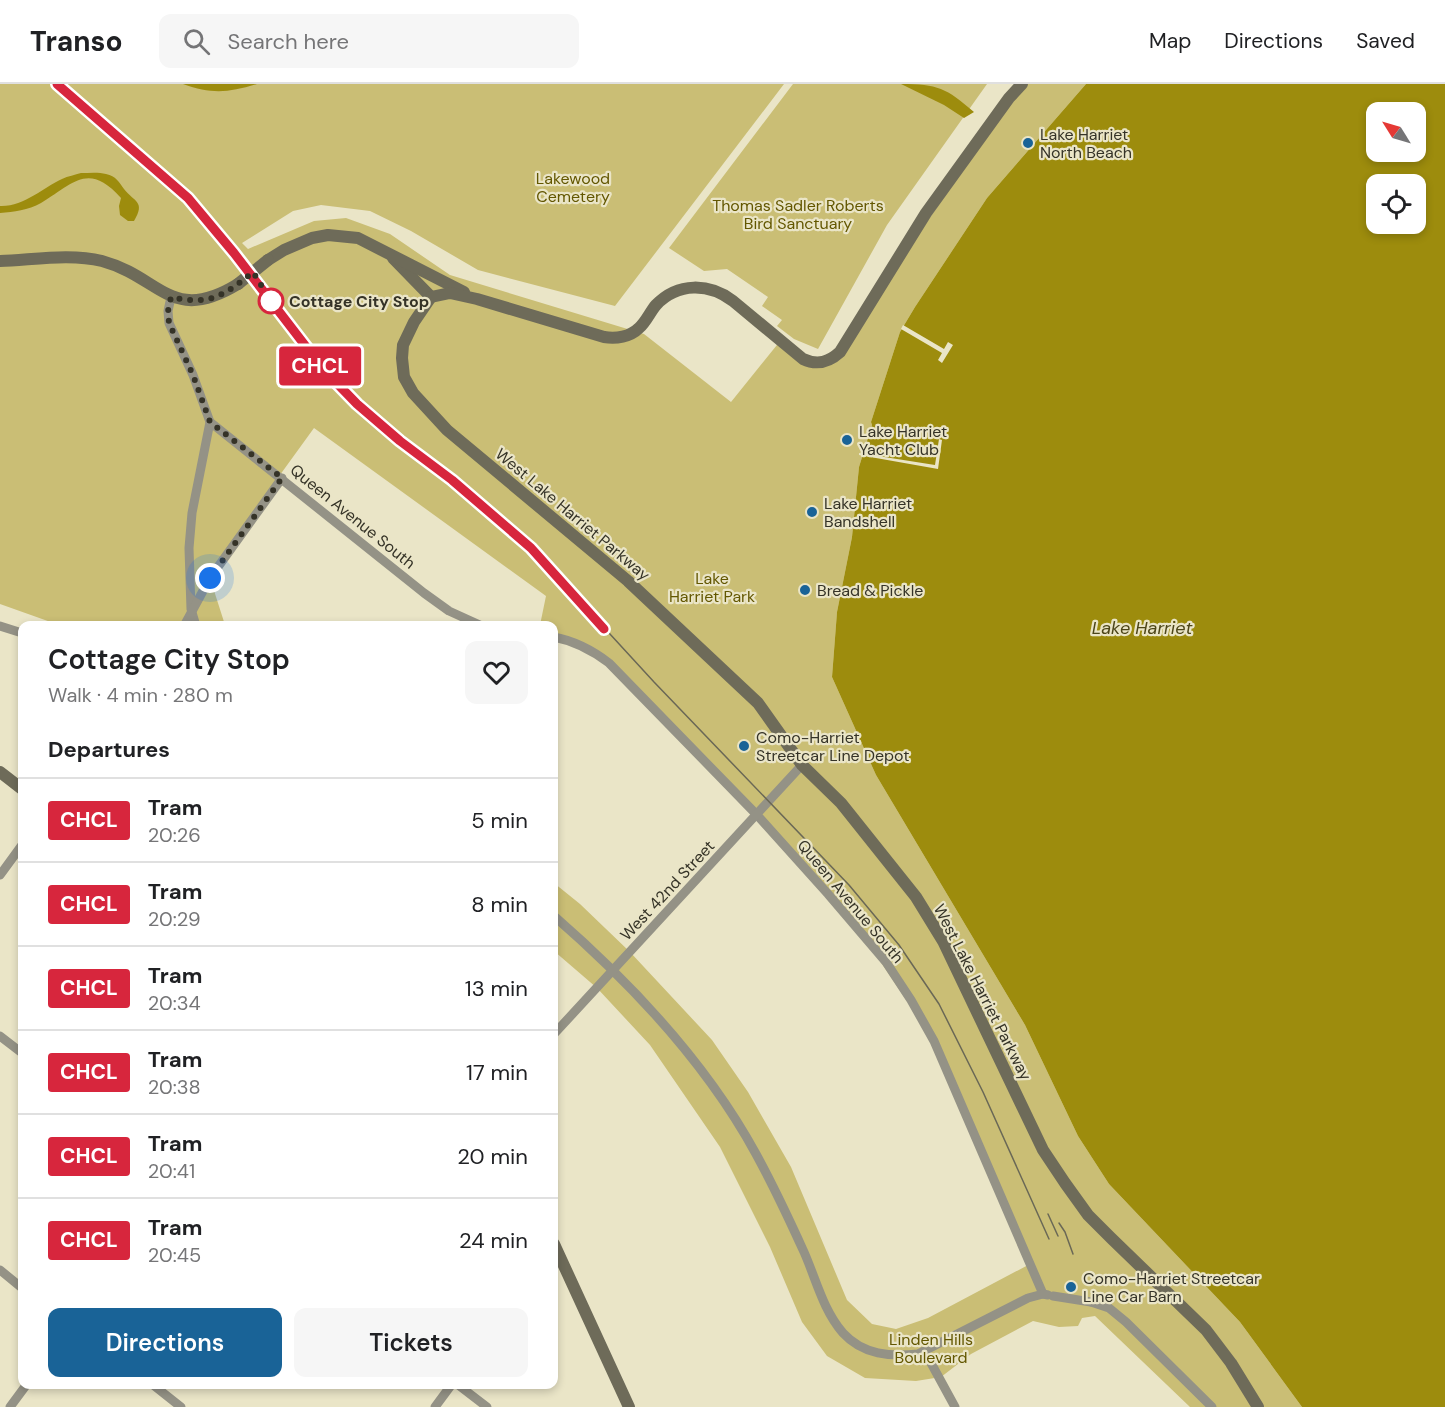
<!DOCTYPE html>
<html lang="en">
<head>
<meta charset="utf-8">
<style>
  body { margin:0; font-family:"DM Sans",sans-serif; background:#f6f6f6; color:#202124; height:100vh; display:flex; flex-direction:column; font-size:22px; white-space:nowrap }
  * { box-sizing:border-box; margin:0 }
  p { font-size:20px; color:#757577 }
  .icon { flex:none; width:33px; height:33px; fill:none; stroke:currentColor; stroke-width:2; stroke-linecap:round; stroke-linejoin:round }
  .map { position:relative; flex:1; overflow:hidden }
  .sheet { position:absolute; left:18px; top:537px; width:540px; height:768px; display:flex; flex-direction:column; background:#fff; border-radius:12px; box-shadow:0 3px 9px #0003 }
  .sheet>* { flex:none }
  .badge { padding:0 12px; border-radius:4px; font-size:21px; line-height:39px }
  .needle { width:39px; rotate:307deg }
  .controls { position:absolute; left:1366px; top:18px; display:grid; gap:12px }
  .controls a { display:grid; place-items:center; width:60px; height:60px; border-radius:12px; background:#fff; box-shadow:0 3px 9px #0003; font-size:30px }
  .you { position:absolute; width:30px; height:30px; margin:-15px; border:4px solid #fff; border-radius:50%; background:#1a73e8; box-shadow:0 0 0 9px #1a73e833 }
  .map>.badge { position:absolute; translate:-50% -50%; box-shadow:0 0 0 3px #fff }
  h2 { padding:0 30px; font-size:22px; line-height:54px }
  .round { display:grid; place-items:center; flex:none; width:63px; height:63px; border-radius:12px; background:#f6f6f6 }
  .head { display:flex; align-items:center; justify-content:space-between; height:102px; padding:0 30px }
  h1 { font-size:28px; font-weight:600; line-height:45px }
  .action { display:flex; gap:12px; margin-top:auto; padding:12px 30px }
  .action a { flex:1; height:69px; border-radius:12px; background:#196397; color:#fff; font-size:24px; font-weight:600; line-height:69px; text-align:center }
  .action a+a { background:#f6f6f6; color:#202124 }
  ul { padding:0; list-style:none }
  li { display:flex; align-items:center; gap:18px; height:84px; padding:0 30px; border-top:2px solid #e0e0e0 }
  li div { flex:1 }
  li b { display:block; font-size:22px }
  li em { font-style:normal }
  li .badge { min-width:66px; font-weight:700; text-align:center }
  header { display:flex; align-items:center; gap:36px; box-sizing:border-box; height:84px; padding:0 30px; background:#fff; border-bottom:2px solid #e0e0e0 }
  header strong { font-size:28px }
  nav { display:flex; gap:33px; margin-inline-start:auto; font-size:21px }
  .search { width:420px; height:54px; background:#f6f6f6; display:flex; align-items:center; gap:15px; box-sizing:border-box; padding:0 21px; border-radius:12px; color:#757577; font-size:22px }
  .map>svg:first-child { display:block }
  .green { fill:#cabe75 }
  .water { fill:#9d8c0d; fill-rule:evenodd }
  .pier { fill:#eae5c7 }
  .lines { fill:none; stroke-linecap:round; stroke-linejoin:round }
  .street { stroke:#949286; stroke-width:9 }
  .secondary { stroke:#6e6b59; stroke-width:12 }
  .tram { stroke:#6a6856; stroke-width:1.5 }
  .street-bridge { stroke:#949286; stroke-width:9 }
  .secondary-bridge { stroke:#6e6b59; stroke-width:12 }
  .line-casing { stroke:#fff; stroke-width:14 }
  .line { stroke:#d7263d; stroke-width:9 }
  .walk { stroke:#353327; stroke-width:6; stroke-dasharray:0 10.8 }
  .poi-dot { fill:#196397; stroke:#eae5c7; stroke-width:2 }
  .stop-dot { fill:#fff; stroke:#d7263d; stroke-width:3 }
  .labels { text-anchor:middle; stroke-width:4.5; stroke-linejoin:round; paint-order:stroke }
  .poi-label { font-size:16px; fill:#353327; stroke:#eae5c7; text-anchor:start }
  .park-label { font-size:16px; fill:#635700; stroke:#eae5c7 }
  .stop-label { font-size:16px; font-weight:bold; fill:#353327; stroke:#eae5c7; text-anchor:start }
  .street-label { font-size:16px; fill:#353327; stroke:#eae5c7 }
  .water-label { font-size:18px; font-style:italic; fill:#4c4518; stroke:#eae5c7 }
</style>
</head>
<body>
<header>
<strong>Transo</strong>
<div class="search"><svg class="icon" aria-label="search" viewBox="0 0 24 24"><circle cx="10" cy="10" r="6"/><path d="M15 15l6 6"/></svg>Search here</div>
<nav><a>Map</a><a>Directions</a><a>Saved</a></nav>
</header>
<div class="map">
<svg width="1445" height="1323" viewBox="0 0 1445 1323">
  <rect width="100%" height="100%" fill="#eae5c7"/>
  <g class="green">
    <path d="M0,0h784l-169,222 -137,-36 -67,-39 -41,-20 -49,-6 -28,6 -51,32 6,6 66,-28 32,-3 44,16 60,41 194,59 87,68 50,-62 22,19 23,3 29,-36 167,-242h64l-99,114 -72,109 -15,25 -29,90 1,3 -13,42 -7,70 -15,75 -5,65 44,98 149,250 53,111 31,48 131,138 62,85h-112l-95,-91 -13,2 -4,8 -19,1 -26,-6 -62,33 -30,23 -25,4 -51,-3 -38,-22 -25,-34 -32,-75 -50,-100 -70,-102 -53,-57 -43,-37v-68l26,21 50,48 82,88 36,52 43,75 56,133 25,24 24,5 32,-11 102,-54 -96,-223 -77,-114 -248,-264 -55,-26v-11l-14,-1 6,-29 -232,-168 -108,149 4,1 15,47h-166l-59,-21z"/>
    <path d="M793,0h194l-100,141 -69,124 -24,-10 -17,-13 5,-6 -20,-14 6,-9 -41,-28 -23,2 -35,-23z"/>
  </g>
  <g class="water">
    <path d="M183,0h74c-29,9 -46,10 -74,0z"/>
    <path d="M901,0c37,0 45,4 73,28l-10,6 -20,-13z"/>
    <path d="M1086,0h359v1323h-143l-62,-85 -131,-138 -31,-48 -53,-111 -149,-250 -44,-98 5,-65 15,-75 7,-70 13,-42 -1,-3 29,-90 15,-25 72,-109zM1377,28h39v40h-39zM1377,100h39v40h-39z"/>
    <path d="M81,89c8,0 18,-1 25,1 10,2 13,8 18,15 10,13 22,12 10,32h-6l-8,-6 -1,-9 2,-8c-33,-37 -48,-14 -80,5 -13,7 -27,9 -41,10v-7c24,1 42,-18 62,-27 6,-3 13,-4 19,-6z"/>
  </g>
  <g class="pier">
    <path d="M903,241l41,24 4,-7 5,3 -11,18 -4,-3 4,-7 -41,-24z"/>
    <path d="M939,355l3,1 -4,29 -79,-14v-2l76,12z"/>
  </g>
  <g class="lines">
    <g class="street">
      <path d="M171,213l-3,14 1,12 24,52 17,47 -18,91 -3,35 2,61 5,17"/>
      <path d="M210,338l214,171 25,18 33,15"/>
      <path d="M0,542l22,7"/>
      <path d="M184,542l26,-48 72,-100"/>
      <path d="M554,553c21,4 38,13 55,26l148,152 71,79 58,68 25,38 23,41 109,253"/>
      <path d="M0,791l22,-30"/>
      <path d="M554,832c78,68 152,146 202,238 17,31 33,65 48,98 12,27 19,58 39,81 20,22 48,24 75,21l110,-56 15,-4 5,1"/>
      <path d="M554,950l248,-269"/>
      <path d="M0,952l22,17"/>
      <path d="M0,1186l22,18"/>
      <path d="M1091,1218l18,6 17,14 86,85"/>
      <path d="M925,1268l30,55"/>
      <path d="M152,1300l29,23"/>
      <path d="M457,1300l30,23"/>
      <path d="M10,1323l17,-23"/>
      <path d="M435,1323l17,-23"/>
    </g>
    <g class="secondary">
      <path d="M393,174l38,39"/>
      <path d="M268,176l16,-10 28,-12 16,-3 30,3 106,54"/>
      <path d="M0,177c32,-1 70,-8 102,0 59,16 69,64 136,23"/>
      <path d="M431,213l-17,25 -11,23 -1,13 2,19 9,16 34,37 181,151 130,122 44,62 39,38 75,94 27,44 100,209 22,33 23,32 23,23 95,92 25,33 27,44"/>
      <path d="M431,213l19,-4 27,6 127,38c12,2 26,0 35,-9 7,-6 11,-16 17,-23 22,-23 53,-22 77,-4l70,58c15,7 26,3 37,-7l86,-139 83,-115 13,-14"/>
      <path d="M0,688l22,17"/>
      <path d="M554,1160l75,163"/>
    </g>
    <g class="tram">
      <path d="M57,0l131,114 46,55 90,117 61,59 67,51 79,68 123,134 195,203 50,60 40,59 44,88 66,147"/>
      <path d="M1048,1130l10,22"/>
      <path d="M1059,1139l6,9 8,22"/>
    </g>
    <path class="street-bridge" d="M1053,1212l38,6"/>
    <path class="secondary-bridge" d="M238,200l30,-24"/>
  </g>
  <g class="lines">
    <g class="line-casing">
      <path id="line" d="M57,0l131,114 46,55 90,117 33,34 43,37 52,39 79,68 73,81"/>
    </g>
    <use href="#line" class="line"/>
    <path class="walk" d="M210,494l72,-100 -72,-56 -17,-47 -24,-52 -1,-12 3,-14c38,9 53,-1 82,-25l18,29"/>
  </g>
  <g class="poi-dot">
    <circle cx="1028" cy="59" r="6"/>
    <circle cx="847" cy="356" r="6"/>
    <circle cx="812" cy="428" r="6"/>
    <circle cx="805" cy="506" r="6"/>
    <circle cx="744" cy="662" r="6"/>
    <circle cx="1071" cy="1203" r="6"/>
  </g>
  <circle class="stop-dot" cx="271" cy="217" r="12"/>
  <g class="labels">
    <g class="poi-label">
      <text x="1040" y="56">Lake Harriet<tspan x="1040" dy="18">North Beach</tspan></text>
      <text x="859" y="353">Lake Harriet<tspan x="859" dy="18">Yacht Club</tspan></text>
      <text x="824" y="425">Lake Harriet<tspan x="824" dy="18">Bandshell</tspan></text>
      <text x="817" y="512">Bread &amp; Pickle</text>
      <text x="756" y="659">Como-Harriet<tspan x="756" dy="18">Streetcar Line Depot</tspan></text>
      <text x="1083" y="1200">Como-Harriet Streetcar<tspan x="1083" dy="18">Line Car Barn</tspan></text>
    </g>
    <g class="park-label">
      <text x="573" y="100">Lakewood<tspan x="573" dy="18">Cemetery</tspan></text>
      <text x="798" y="127">Thomas Sadler Roberts<tspan x="798" dy="18">Bird Sanctuary</tspan></text>
      <text x="712" y="500">Lake<tspan x="712" dy="18">Harriet Park</tspan></text>
      <text x="931" y="1261">Linden Hills<tspan x="931" dy="18">Boulevard</tspan></text>
    </g>
    <g class="stop-label">
      <text x="289" y="223">Cottage City Stop</text>
    </g>
    <g class="street-label">
      <text transform="translate(573 430) rotate(40)" y="6">West Lake Harriet Parkway</text>
      <text transform="translate(353 432) rotate(39)" y="6">Queen Avenue South</text>
      <text transform="translate(667 806) rotate(-47)" y="6">West 42nd Street</text>
      <text transform="translate(851 817) rotate(50)" y="6">Queen Avenue South</text>
      <text transform="translate(983 908) rotate(63)" y="6">West Lake Harriet Parkway</text>
    </g>
    <g class="water-label">
      <text x="1142" y="550">Lake Harriet</text>
    </g>
  </g>
</svg>
<div class="controls">
<a><svg class="needle" viewBox="-14 -14 28 28"><path d="M0-13l5 13h-10z" fill="#e53935"/><path d="M0 13l5-13h-10z" fill="#757577"/></svg></a>
<a><svg class="icon" aria-label="locate" viewBox="0 0 24 24"><circle cx="12" cy="12" r="6"/><path d="M12 2v4M12 18v4M2 12h4M18 12h4"/></svg></a>
</div>
<div class="you" style="left:210px;top:494px"></div>
<b class="badge" style="left:320px;top:282px;background:#d7263d;color:#fff">CHCL</b>
<section class="sheet">
<div class="head"><div><h1>Cottage City Stop</h1><p>Walk · 4 min · 280 m</p></div><a class="round"><svg class="icon" aria-label="heart" viewBox="0 0 24 24"><path d="M12 20l-8-8c-3-5 5-10 8-4 3-6 11-1 8 4z"/></svg></a></div>
<h2>Departures</h2>
<ul>
<li><span class="badge" style="background:#d7263d;color:#fff">CHCL</span><div><b>Tram</b><p>20:26</p></div><em>5 min</em></li>
<li><span class="badge" style="background:#d7263d;color:#fff">CHCL</span><div><b>Tram</b><p>20:29</p></div><em>8 min</em></li>
<li><span class="badge" style="background:#d7263d;color:#fff">CHCL</span><div><b>Tram</b><p>20:34</p></div><em>13 min</em></li>
<li><span class="badge" style="background:#d7263d;color:#fff">CHCL</span><div><b>Tram</b><p>20:38</p></div><em>17 min</em></li>
<li><span class="badge" style="background:#d7263d;color:#fff">CHCL</span><div><b>Tram</b><p>20:41</p></div><em>20 min</em></li>
<li><span class="badge" style="background:#d7263d;color:#fff">CHCL</span><div><b>Tram</b><p>20:45</p></div><em>24 min</em></li>
</ul>
<div class="action"><a>Directions</a><a>Tickets</a></div>
</section>
</div>
</body>
</html>
